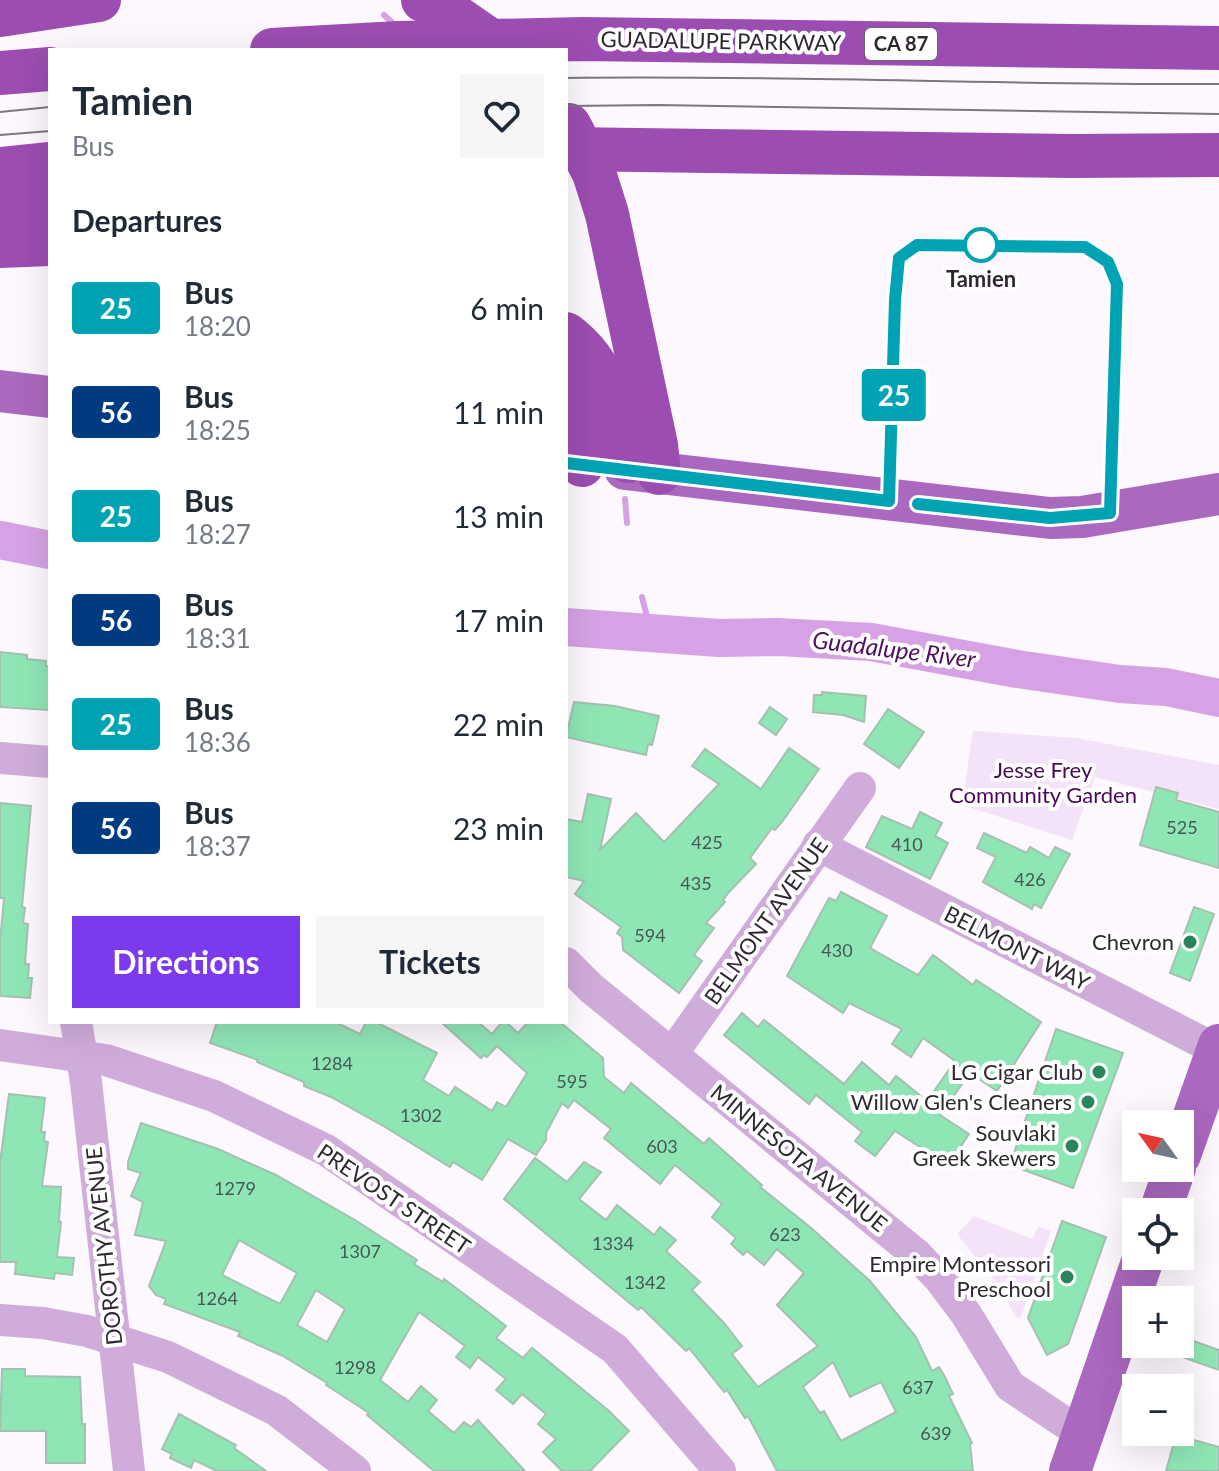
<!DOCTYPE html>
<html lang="en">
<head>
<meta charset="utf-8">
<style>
  body { margin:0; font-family:Lato,sans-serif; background:#f6f6f7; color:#1f2937; height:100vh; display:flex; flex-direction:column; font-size:30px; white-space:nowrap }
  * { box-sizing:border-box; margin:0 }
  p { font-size:26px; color:#747a83 }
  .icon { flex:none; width:44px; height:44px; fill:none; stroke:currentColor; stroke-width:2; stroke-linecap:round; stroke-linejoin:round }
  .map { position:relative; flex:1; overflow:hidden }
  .side { position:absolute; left:48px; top:48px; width:520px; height:976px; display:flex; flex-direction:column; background:#fff; border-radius:0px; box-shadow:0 8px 32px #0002 }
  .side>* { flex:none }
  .badge { padding:0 16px; border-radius:6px; font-size:28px; line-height:52px }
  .needle { width:52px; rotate:303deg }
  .buttons { position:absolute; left:1122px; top:1110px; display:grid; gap:16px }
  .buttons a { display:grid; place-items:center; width:72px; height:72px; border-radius:0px; background:#fff; box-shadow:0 8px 32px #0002; font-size:40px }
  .map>.badge { position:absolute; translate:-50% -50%; box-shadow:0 0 0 4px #fff }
  h2 { padding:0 24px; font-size:30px; line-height:72px }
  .round { display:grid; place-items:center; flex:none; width:84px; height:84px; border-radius:0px; background:#f6f6f7 }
  .summary { display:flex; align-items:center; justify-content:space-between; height:136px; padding:0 24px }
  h1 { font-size:38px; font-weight:700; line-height:60px }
  .cta { display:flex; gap:16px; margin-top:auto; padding:16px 24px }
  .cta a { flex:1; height:92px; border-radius:0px; background:#7c3aed; color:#fff; font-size:32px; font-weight:700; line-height:92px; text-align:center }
  .cta a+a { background:#f6f6f7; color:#1f2937 }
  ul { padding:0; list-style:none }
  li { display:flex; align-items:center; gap:24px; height:104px; padding:0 24px }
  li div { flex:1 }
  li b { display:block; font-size:30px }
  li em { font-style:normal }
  li .badge { min-width:88px; font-weight:700; text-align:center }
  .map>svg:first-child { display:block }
  .green { fill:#f3e2f8 }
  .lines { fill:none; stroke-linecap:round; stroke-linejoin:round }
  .stream { stroke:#d6a2e5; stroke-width:6 }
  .river { stroke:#d6a2e5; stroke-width:38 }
  .building { fill:#8fe6b5; stroke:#a4c1b0; stroke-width:2; fill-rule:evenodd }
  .minor { stroke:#d0acdb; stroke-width:32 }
  .major { stroke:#aa68be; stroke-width:42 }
  .highway { stroke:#9c4db2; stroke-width:44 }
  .tram { stroke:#7c767e; stroke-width:2 }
  .line-casing { stroke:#fff; stroke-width:18 }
  .line { stroke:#00a3b4; stroke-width:12 }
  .stop-dot { fill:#fff; stroke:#00a3b4; stroke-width:4 }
  .poi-dot { fill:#2b8459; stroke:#fff; stroke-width:3 }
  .labels { text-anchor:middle; stroke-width:8; stroke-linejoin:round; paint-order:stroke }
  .number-label { font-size:18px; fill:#475852 }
  .shield { fill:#fff; stroke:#6d686f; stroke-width:2 }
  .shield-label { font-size:20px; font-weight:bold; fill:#2f2831 }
  .street-label { font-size:22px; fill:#2f2831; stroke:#fff }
  .stop-label { font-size:22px; font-weight:bold; fill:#2f2831; stroke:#fff }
  .park-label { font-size:22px; fill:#4a075a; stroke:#fff }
  .poi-label { font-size:22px; fill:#2f2831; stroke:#fff; text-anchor:end }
  .water-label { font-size:24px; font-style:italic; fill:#511161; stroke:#fff }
</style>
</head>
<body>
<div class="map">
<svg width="1219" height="1471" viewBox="0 0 1219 1471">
  <rect width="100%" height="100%" fill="#fcf8fd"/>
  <g class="green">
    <path d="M973,731l103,7 143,27v44l-124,-32 -23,63 -110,-35z"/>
    <path d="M974,1216l58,23 6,-12 13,4 -30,86 -4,2 -16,-30 -44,-55z"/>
  </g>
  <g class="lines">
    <g class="stream">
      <path d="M384,15l13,12"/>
      <path d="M625,499l2,24"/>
      <path d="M642,597l9,36"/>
    </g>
    <g class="river">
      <path d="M0,540l50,10"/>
      <path d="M566,627l153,11 59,-1 93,5 146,27 103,15 46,3 53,11"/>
    </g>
  </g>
  <g class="building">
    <path d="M0,652l27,3v4l19,2v5l4,1v43l-50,-3z"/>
    <path d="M822,692l44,4 -2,26 -21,-7 -30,-3 1,-17h8z"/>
    <path d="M574,702l41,4 44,10 -7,29 -4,-1 -2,11 -80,-18z"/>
    <path d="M770,707l17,12 -11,16 -17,-12z"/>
    <path d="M888,709l36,23 -25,36 -35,-24z"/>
    <path d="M789,748l30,21 -37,53 -7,8 -3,-2 -22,30 6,6 -27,28 -6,8 2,2 -19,21 8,5 -20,27 8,6 -23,32 -56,-43 -1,-13 -5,-4 4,-6 -46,-33 9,-13 -18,-4v-58l16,3 6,-28 23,5 -11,51 36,-37 28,29 55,-58 -27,-18 13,-17 56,40z"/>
    <path d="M1156,787l22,6 -2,7 43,12v56l-79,-23z"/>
    <path d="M0,803l31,3 -9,101 3,1 -2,15 5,1 -3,40h4l-1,14h4l-2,20 -30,-2v-54l4,-44h-4z"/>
    <path d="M920,812l22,11 -7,13 13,7 -18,36 -64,-32 16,-31 30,13z"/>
    <path d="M984,833l43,20 3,-6 19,11 6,-11 15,7 -29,54 -7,-4 -2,5 -49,-27 13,-25 -19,-9z"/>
    <path d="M841,892l46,24 -17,32 48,27 15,-20 40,30 3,-5 65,42 -44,69 -27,-18 -30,42 29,19 -15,23 -5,-3 -9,14 -20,-13 3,-6 -28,-18 -20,25 -20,-15 7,-9 -46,-37 -7,9 -85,-69 18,-22 16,14 6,-7 80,64 18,-22 27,23 7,-9 31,25 28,-40 -32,-23 -12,19 -19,-13 10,-15 -53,-26 -6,10 -56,-37 42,-78 7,3z"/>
    <path d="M1194,907l20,7 -24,67 -20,-8z"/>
    <path d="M217,1022h118l25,12 6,-12h10l61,31 -14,27 26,16 6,-9 37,24 5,-9 9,5 21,-34 -30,-27 -10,11 -3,-2 -3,3 -40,-36h37l14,12 10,-12h4l12,11 10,-11h32l43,36 1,19 20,16 7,-10 73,61 5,-6 53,47 -2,2 50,40 60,54 46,56 16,34 7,-4 6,10 8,17 -4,2 23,47 -2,1 3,27h-196l-29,-55 -3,2 -18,-28 -3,2 -35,-44 -3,3 -45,-44 -3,3 -134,-111 31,-41 32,24 17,-20 17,10 -22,27 27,21 11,-15 37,30 6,-8 16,13 -10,11 34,31 -8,8 32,33 18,23 -10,8 26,33 60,-41 -41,-41 27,-32 -27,-24 -13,16 -17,-14 -4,4 -12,-11 5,-6 -24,-21 10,-13 -47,-39 -15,19 -56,-46 7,-9 -37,-29 -6,8 -6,-5 -16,30v7l-10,15 -28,-16 -26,41 -29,-18 -3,5 -65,-40 -54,-30 -27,-11v-4l-47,-20 1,-2 -48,-17zM833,1362l17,35 31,-15 15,30 -55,29 -17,-30 -4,2 -17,-26z"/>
    <path d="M1056,1029l67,24 -50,135 -63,-23z"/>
    <path d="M9,1094l36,4 -4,34h4l-1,9 4,1 -6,44 19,1 -2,35h2l-4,35 17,1 -2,17 -17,-2 -1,6 -39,-5 1,-12h-16v-99z"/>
    <path d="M141,1123l77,26 58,26 79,45 62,40 -3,4 29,18 1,-3 40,30 22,17 -10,12 27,20 9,-10 77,63 20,20 -39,40h-28l-19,-19 13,-13 -18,-15 8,-10 -24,-20 -9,10 -17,-14 10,-11 -28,-22 -8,11 -14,-11 9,-11 -46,-34 -39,68 28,22 13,-16 16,14 -9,11 26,22 10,-11 7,5 7,-7 47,51h-91l-67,-56 2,-2 -43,-28 1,-2 -44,-27 -45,-20 2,-4 -76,-28 2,-5 -10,-4 -7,-9 17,-45 -31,-6 8,-33 -12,-6 10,-23 -13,-4v-7zM239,1240l58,33 -17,31 -58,-29zM316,1290l29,19 -18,33 -30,-17z"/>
    <path d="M1062,1221l44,16 -38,107 -21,11 -19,-37z"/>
    <path d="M1188,1339l31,11v20l-37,-13z"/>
    <path d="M2,1369h23v7l55,1 2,47h3v39h-39v-32h-46z"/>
    <path d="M179,1414l57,31 -2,3 32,23h-49l-23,-11 -3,8 -21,-10 2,-4 -10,-5z"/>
    <path d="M1176,1435l43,12v24h-53z"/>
  </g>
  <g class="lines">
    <g class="minor">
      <path d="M0,758l50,4"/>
      <path d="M818,845l399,205"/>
      <path d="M566,963l25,25 326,267 22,23 27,36 44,72 72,48"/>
      <path d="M76,1022l10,60 43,389"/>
      <path d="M0,1045l106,15 108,36 112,54 289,199 105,122"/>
      <path d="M672,1054l188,-266"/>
      <path d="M0,1320l43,3 44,8 81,26 108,53 79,61"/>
    </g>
    <g class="major">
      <path d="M0,391l50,6"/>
      <path d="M625,469l425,49 32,-1 137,-23"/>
      <path d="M1180,1155l39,-110"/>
      <path d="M1160,1212l15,-44"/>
      <path d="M1070,1471l74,-215"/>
    </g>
    <g class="highway">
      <path d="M423,0l29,14 42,29"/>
      <path d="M0,15l99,-15"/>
      <path d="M272,50l127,-7 184,-4 636,9"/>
      <path d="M0,73l50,-4"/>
      <path d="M569,125l25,48 13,41 49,231 3,28"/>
      <path d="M566,149l505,7 148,-1"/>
      <path d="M0,169l50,-5"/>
      <path d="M0,209l50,-7"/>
      <path d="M0,246l50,-2"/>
      <path d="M566,334c41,30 52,80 62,127"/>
      <path d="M571,360c16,41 16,61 11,105"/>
    </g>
    <g class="tram">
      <path d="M566,78c218,-3 435,7 653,6"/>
      <path d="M566,106l92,-1 561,9"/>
      <path d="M0,112l50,-5"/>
      <path d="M0,135l50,-4"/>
    </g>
  </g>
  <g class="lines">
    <g class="line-casing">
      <path id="line" d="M566,463l323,38 6,-201 4,-42 18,-13 168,2 23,15 9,22 -7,229 -60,5 -132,-14"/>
    </g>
    <use href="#line" class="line"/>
  </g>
  <circle class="stop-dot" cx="981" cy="245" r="16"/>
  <g class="poi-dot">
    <circle cx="1190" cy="942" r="8"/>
    <circle cx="1099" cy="1072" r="8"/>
    <circle cx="1088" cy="1102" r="8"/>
    <circle cx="1072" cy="1146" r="8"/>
    <circle cx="1067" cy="1277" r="8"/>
  </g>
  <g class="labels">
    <g class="number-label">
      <text x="1182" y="834">525</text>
      <text x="707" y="849">425</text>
      <text x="907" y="851">410</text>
      <text x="1030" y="886">426</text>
      <text x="696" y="890">435</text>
      <text x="650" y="942">594</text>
      <text x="837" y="957">430</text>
      <text x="332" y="1070">1284</text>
      <text x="572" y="1088">595</text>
      <text x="421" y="1122">1302</text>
      <text x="662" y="1153">603</text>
      <text x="235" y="1195">1279</text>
      <text x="785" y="1241">623</text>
      <text x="613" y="1250">1334</text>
      <text x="360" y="1258">1307</text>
      <text x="645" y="1289">1342</text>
      <text x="217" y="1305">1264</text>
      <text x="355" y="1374">1298</text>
      <text x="918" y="1394">637</text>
      <text x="936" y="1440">639</text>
    </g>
    <rect class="shield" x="865" y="28" width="72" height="32" rx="6"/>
    <g class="shield-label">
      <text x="901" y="51">CA 87</text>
    </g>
    <g class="street-label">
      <text transform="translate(721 41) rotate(1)" y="8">GUADALUPE PARKWAY</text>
      <text transform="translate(766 921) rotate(-55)" y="8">BELMONT AVENUE</text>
      <text transform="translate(1017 948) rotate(27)" y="8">BELMONT WAY</text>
      <text transform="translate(799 1158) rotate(39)" y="8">MINNESOTA AVENUE</text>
      <text transform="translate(394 1199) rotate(34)" y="8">PREVOST STREET</text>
      <text transform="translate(104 1246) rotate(-96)" y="8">DOROTHY AVENUE</text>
    </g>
    <g class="stop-label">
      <text x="981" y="287">Tamien</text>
    </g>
    <g class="park-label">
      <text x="1043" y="778">Jesse Frey<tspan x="1043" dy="25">Community Garden</tspan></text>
    </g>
    <g class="poi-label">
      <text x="1174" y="950">Chevron</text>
      <text x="1083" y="1080">LG Cigar Club</text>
      <text x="1072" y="1110">Willow Glen's Cleaners</text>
      <text x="1056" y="1141">Souvlaki<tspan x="1056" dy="25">Greek Skewers</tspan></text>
      <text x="1051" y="1272">Empire Montessori<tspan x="1051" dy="25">Preschool</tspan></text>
    </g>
    <g class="water-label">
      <text transform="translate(894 650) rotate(7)" y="8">Guadalupe River</text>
    </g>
  </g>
</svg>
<div class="buttons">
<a><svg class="needle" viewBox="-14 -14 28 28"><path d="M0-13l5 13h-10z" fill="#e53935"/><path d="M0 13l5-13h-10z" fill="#747a83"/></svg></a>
<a><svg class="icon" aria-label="locate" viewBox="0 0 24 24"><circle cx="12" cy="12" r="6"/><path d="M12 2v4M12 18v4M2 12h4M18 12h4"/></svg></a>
<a>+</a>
<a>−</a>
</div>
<b class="badge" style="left:894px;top:395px;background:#00a3b4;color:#fff">25</b>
<section class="side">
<div class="summary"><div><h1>Tamien</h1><p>Bus</p></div><a class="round"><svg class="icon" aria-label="heart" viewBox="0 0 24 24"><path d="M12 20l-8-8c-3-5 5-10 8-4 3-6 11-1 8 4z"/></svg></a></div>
<h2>Departures</h2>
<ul>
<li><span class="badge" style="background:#00a3b4;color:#fff">25</span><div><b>Bus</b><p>18:20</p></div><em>6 min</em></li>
<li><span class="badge" style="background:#003b80;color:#fff">56</span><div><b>Bus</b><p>18:25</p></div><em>11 min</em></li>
<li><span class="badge" style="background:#00a3b4;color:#fff">25</span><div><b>Bus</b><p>18:27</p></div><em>13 min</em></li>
<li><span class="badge" style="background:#003b80;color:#fff">56</span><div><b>Bus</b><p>18:31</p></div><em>17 min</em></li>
<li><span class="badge" style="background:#00a3b4;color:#fff">25</span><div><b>Bus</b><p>18:36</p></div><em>22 min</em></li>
<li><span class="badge" style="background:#003b80;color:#fff">56</span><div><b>Bus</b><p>18:37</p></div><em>23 min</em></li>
</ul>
<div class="cta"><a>Directions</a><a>Tickets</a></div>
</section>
</div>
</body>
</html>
